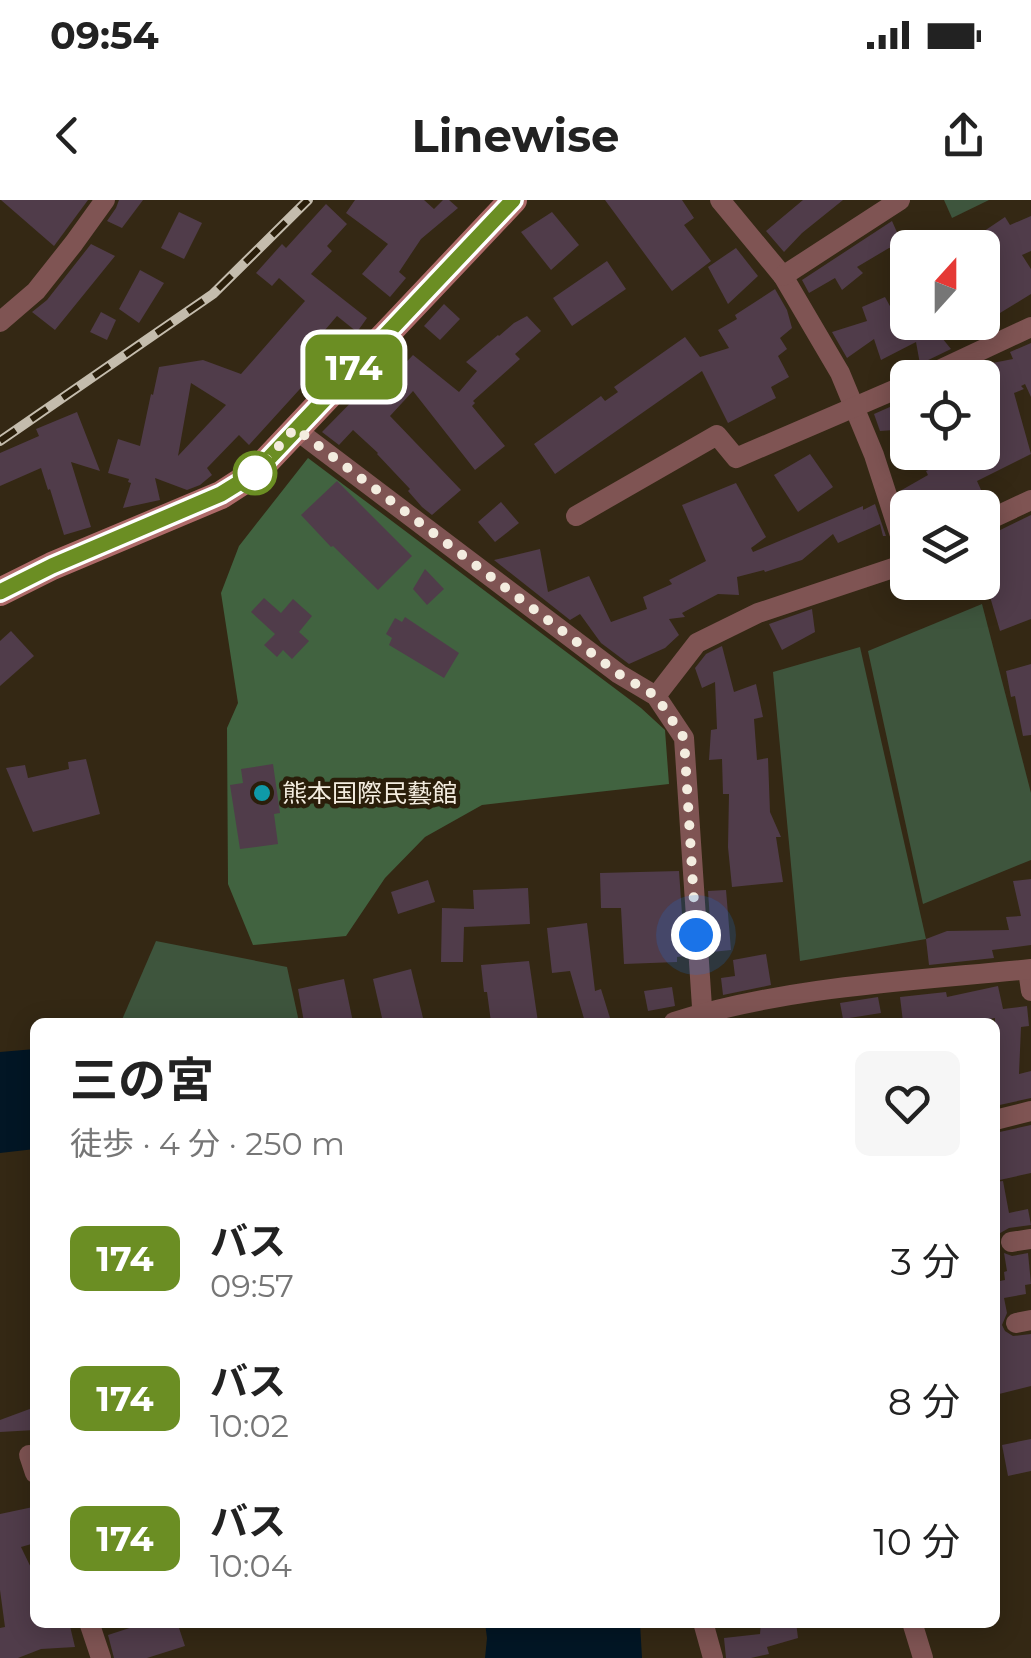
<!DOCTYPE html>
<html lang="ja">
<head>
<meta charset="utf-8">
<style>
  body { margin:0; font-family:Montserrat,"Noto Sans JP",sans-serif; background:#f6f6f6; color:#222; height:100vh; display:flex; flex-direction:column; font-size:38px; white-space:nowrap }
  * { box-sizing:border-box; margin:0 }
  p { font-size:32px; color:#767676 }
  .icon { flex:none; width:55px; height:55px; fill:none; stroke:currentColor; stroke-width:2; stroke-linecap:round; stroke-linejoin:round }
  .map { position:relative; flex:1; overflow:hidden }
  .side { position:absolute; left:30px; top:818px; width:970px; height:610px; display:flex; flex-direction:column; background:#fff; border-radius:15px; box-shadow:0 5px 25px #0003 }
  .side>* { flex:none }
  .badge { padding:0 20px; border-radius:15px; font-size:35px; line-height:65px }
  .needle { width:65px; rotate:21deg }
  .controls { position:absolute; left:890px; top:30px; display:grid; gap:20px }
  .controls a { display:grid; place-items:center; width:110px; height:110px; border-radius:15px; background:#fff; box-shadow:0 5px 25px #0003; font-size:50px }
  .you { position:absolute; width:50px; height:50px; margin:-25px; border:8px solid #fff; border-radius:50%; background:#1a73e8; box-shadow:0 0 0 15px #1a73e833 }
  .map>.badge { position:absolute; translate:-50% -50%; box-shadow:0 0 0 5px #fff }
  .round { display:grid; place-items:center; flex:none; width:105px; height:105px; border-radius:15px; background:#f6f6f6 }
  .headline { display:flex; align-items:center; justify-content:space-between; height:170px; padding:0 40px }
  h1 { font-size:48px; font-weight:700; line-height:75px }
  ul { padding:0; list-style:none }
  li { display:flex; align-items:center; gap:30px; height:140px; padding:0 40px }
  li div { flex:1 }
  li b { display:block; font-size:38px }
  li em { font-style:normal }
  li .badge { min-width:110px; font-weight:700; text-align:center }
  .status { display:flex; justify-content:space-between; align-items:center; height:70px; padding:0 50px; background:#fff; direction:ltr }
  .status svg { height:28px; fill:currentColor }
  header { display:flex; justify-content:space-between; align-items:center; height:130px; padding:0 40px; background:#fff; font-size:45px; font-weight:700 }
  .map>svg:first-child { display:block }
  .green { fill:#3e553d }
  .forest { fill:#416340 }
  .water { fill:#021625 }
  .building { fill:#503c4a; fill-rule:evenodd }
  .lines { fill:none; stroke-linecap:round; stroke-linejoin:round }
  .minor { stroke:#7f5453; stroke-width:20 }
  .secondary { stroke:#ae6a69; stroke-width:28 }
  .rail-casing { stroke:#c4bcad; stroke-width:10 }
  .rail { stroke:#2a1e0a; stroke-width:6; stroke-dasharray:19; stroke-linecap:butt }
  .line-casing { stroke:#fff; stroke-width:22 }
  .line { stroke:#6b8e23; stroke-width:15 }
  .walk { stroke:#f3ecdf; stroke-width:10; stroke-dasharray:0 18 }
  .stop-dot { fill:#fff; stroke:#6b8e23; stroke-width:5 }
  .culture-dot { fill:#0f9aa8; stroke:#2a1e0a; stroke-width:4 }
  .labels { text-anchor:middle; stroke-width:9; stroke-linejoin:round; paint-order:stroke }
  .poi-label { font-size:25px; fill:#f3ecdf; stroke:#2a1e0a; text-anchor:start }
</style>
</head>
<body>
<div class="status"><b>09:54</b><svg viewBox="0 0 49 12"><path d="M0 12V9h3v3zM5 12V6h3v6zM10 12V3h3v9zM15 12V0h3v12zM26 1h20v11H26zM47 4h2v5h-2z"/></svg></div>
<header><svg class="icon" aria-label="back" viewBox="0 0 24 24"><path d="M15 5l-7 7 7 7"/></svg>Linewise<svg class="icon" aria-label="share" viewBox="0 0 24 24"><path d="M12 15V3M7 8l5-5 5 5M5 13v7h14v-7"/></svg></header>
<div class="map">
<svg width="1031" height="1458" viewBox="0 0 1031 1458">
  <rect width="100%" height="100%" fill="#342814"/>
  <g class="green">
    <path d="M944,0h45l-37,18z"/>
    <path d="M982,404l49,189v67l-108,44 -55,-253z"/>
    <path d="M860,447l66,292 -126,22 -27,-289z"/>
    <path d="M156,741l131,26 12,55h-178z"/>
  </g>
  <path class="forest" d="M308,258l333,250 24,22 4,54 -187,21 -57,32 -40,41 -39,58 -93,9 -25,-61 -1,-156 11,-25 -17,-110 18,-47z"/>
  <g class="water">
    <path d="M35,849v100l-35,4v-101z"/>
    <path d="M485,1423h155l2,35h-157l2,-20z"/>
  </g>
  <g class="building">
    <path d="M1,0h87l-34,46z"/>
    <path d="M119,0h24l-21,28 -15,-7 9,-13z"/>
    <path d="M355,0h69l10,9 9,-9h6l9,8 -37,31 -22,33 7,6 -16,19 -28,-23 26,-30 -42,-31z"/>
    <path d="M605,0h77l12,18 -10,7 27,36 -39,30z"/>
    <path d="M803,0h40l-41,33 -18,19 -18,-21z"/>
    <path d="M326,4l21,20 -20,22 5,5 -21,23 56,44 -10,14 -20,-16 -24,28 16,13 -80,88 -10,-10 -32,33 5,7 -12,10 -13,5 -32,-12 5,22 -37,8 8,-25 -3,-1 1,-3 -21,-6 10,-34 22,7 11,-52 2,1 6,-28 44,-7 38,14 64,-73 -26,-23 -7,8 -16,-13 26,-29 4,4zM191,183l35,22 -48,51z"/>
    <path d="M179,12l23,11 -18,36 -23,-11z"/>
    <path d="M552,12l27,33 -28,25 -30,-38z"/>
    <path d="M1031,16v35l-9,4 9,14v25l-49,30v-76h-23l46,-31 5,8z"/>
    <path d="M892,21l12,27h-15l-32,19 6,6 -21,17 -7,-12 -26,15 -7,-13z"/>
    <path d="M91,44l24,12 -60,74 -23,-18 15,-12z"/>
    <path d="M736,48l22,28 -30,28 -20,-37z"/>
    <path d="M607,61l19,28 -54,37 -19,-28z"/>
    <path d="M140,70l24,13 -25,40 -20,-14z"/>
    <path d="M775,89l12,21 5,18 -12,10 7,11 -9,7 11,21 -18,10 5,11 -48,25 -26,-52 -147,103 -21,-30 67,-48 4,5 13,-9 -4,-5 71,-50 15,20 29,-9 -11,-18 19,-11 -2,-4z"/>
    <path d="M885,97l6,11 17,-5v19h21l22,27 -31,15 -4,-22 -35,18 -7,-21 -27,19 -15,-26 35,-11 -5,-14z"/>
    <path d="M444,104l16,15 -20,21 -16,-14z"/>
    <path d="M101,112l15,8 -9,20 -17,-8z"/>
    <path d="M527,116l14,15 -26,23 5,5 -47,42 2,2 -3,3 33,40 -30,24 -62,-79 -23,25 71,74 -29,25 -10,-8 -14,-16 2,-2 -33,-35 1,-1 -25,-23 -14,15 -17,-13 49,-50 9,8 33,-35 46,37 18,-21 -11,-9 32,-27 1,1 15,-13z"/>
    <path d="M1031,143v54l-6,-13 -4,2 3,3 -10,4 17,61 -54,27 5,11 -36,16h-38v6l-8,-23 28,-16 -2,-4 45,-19h11v-18l12,-5 -12,-30v-34l31,-6 -3,-7z"/>
    <path d="M908,199v30l-28,2 -6,-17z"/>
    <path d="M77,212l23,59 -29,-9 20,65 -27,8 -14,-46 -2,1 -7,-22 -41,18v-33l39,-17 -3,-7z"/>
    <path d="M810,254l23,33 -35,25 -24,-37z"/>
    <path d="M337,281l75,75 -34,34 -45,-44 -2,1 -30,-32z"/>
    <path d="M736,283l30,54 -15,11 2,4 110,-46v4l12,-6 11,32h-3l-3,-12 -42,19 -5,-9 -31,26 -37,12 -1,-2 -27,7 2,18 -21,-1 -36,19 3,4 -16,2 10,16 -14,13 -36,16 -28,-21 -21,-29 -10,6 -76,-60 46,-11 8,43 41,-16 22,46 36,-13 -4,-12 29,-13 -3,-4 37,-19 -24,-56z"/>
    <path d="M501,302l18,21 -24,19 -17,-20z"/>
    <path d="M1031,315v104l-31,12 -14,-48 -4,1v-45z"/>
    <path d="M425,369l19,20 -17,16 -14,-16z"/>
    <path d="M264,398l17,15 12,-14 19,17 -13,16 10,9 -17,18 -9,-9 -6,7 -13,-12 11,-11 -24,-22z"/>
    <path d="M812,409l3,23 -33,18 -13,-26z"/>
    <path d="M405,417l54,36 -15,25 -55,-33 3,-7 -6,-4 9,-16 7,4z"/>
    <path d="M11,431l23,25 -34,30v-45z"/>
    <path d="M722,446l12,46 22,-8 7,33 -9,2 3,41 11,-2 2,54 11,25h-5l7,45 -51,5 -4,-40 1,-53h-6l-1,-35 -13,1 2,-30 6,-1 -2,-47 -13,6 -7,-20 11,-14z"/>
    <path d="M1031,464v71l-8,1 -8,-40 -4,1 -5,-26z"/>
    <path d="M86,559l14,55 -67,18 -27,-64 19,-3 3,13 41,-9 -1,-7z"/>
    <path d="M273,564l7,49 -6,1 4,30 -38,5 -10,-64 13,-2 -2,-14z"/>
    <path d="M679,671l6,85 -8,1v5l-53,2 -3,-56h-20l-1,-35z"/>
    <path d="M1031,679v66l-39,5 2,8 -65,7 -3,-26 21,-8 62,-1 -3,-13 15,-1 -8,-35z"/>
    <path d="M428,680l7,22 -37,12 -7,-22z"/>
    <path d="M528,688l2,36 -66,3 -1,35h-22l1,-54 32,1 -1,-19z"/>
    <path d="M726,690l5,60 -19,2 -4,-61z"/>
    <path d="M587,723l8,68 6,-2 9,29 -14,4h-11l-15,-51 -18,2 -5,-45z"/>
    <path d="M766,754l5,31 -48,10 -2,-17 14,-2 -2,-16z"/>
    <path d="M529,761l9,61h-47l-4,-30h-3l-3,-27z"/>
    <path d="M411,769l13,53h-41l-10,-43z"/>
    <path d="M344,779l9,43h-49l-6,-33z"/>
    <path d="M998,786l5,23 24,-3 2,20 -8,1 -2,47 12,-3v27l-36,8v-88l-23,4 -1,-4 -68,4 -3,-25 46,-5 1,5z"/>
    <path d="M672,787l3,19 -27,5 -4,-20z"/>
    <path d="M878,797l3,16 -38,6 -3,-16z"/>
    <path d="M1031,925v48l-36,8v-48z"/>
    <path d="M1003,981l6,32 19,-4 3,16 -22,3 -14,8v-54z"/>
    <path d="M1004,1053l8,3 16,-3 3,31 -6,1 1,9 -22,4 3,15 -5,12 3,6 8,5 18,-2v52l-36,9v-113l10,-2 -1,-8 3,-1z"/>
    <path d="M35,1207v23l-35,2v-12z"/>
    <path d="M1031,1239v32l-23,5 -6,-31z"/>
    <path d="M33,1307l2,36 -14,4 14,29v46h34l6,25 -34,2 -23,9h-18v-30l5,-1 -5,-37v-76z"/>
    <path d="M148,1422h29l8,24 -38,12h-33l-6,-23z"/>
    <path d="M761,1422h35l2,16 -31,9 2,7 -18,4h-25l-2,-20 36,-4z"/>
  </g>
  <g class="lines">
    <g class="minor">
      <path d="M720,0l63,76 57,97 34,82 34,105"/>
      <path d="M783,76l117,-76"/>
      <path d="M0,122l36,-31 38,-48 31,-43"/>
      <path d="M922,178l109,-51"/>
      <path d="M295,229l324,245 37,22 28,42 19,284"/>
      <path d="M576,316l141,-81 19,23 172,-74"/>
      <path d="M982,323l49,-23"/>
      <path d="M656,496l41,-53 61,-30 150,-50"/>
      <path d="M1028,770l3,21"/>
      <path d="M674,822c115,-36 238,-41 357,-53"/>
      <path d="M995,920l36,-9"/>
      <path d="M1011,1042l20,-3"/>
      <path d="M1016,1123l15,-3"/>
      <path d="M29,1255l6,18"/>
      <path d="M89,1422l12,36"/>
      <path d="M703,1422l10,36"/>
      <path d="M912,1422l11,36"/>
    </g>
    <path class="secondary" d="M0,392l52,-26 169,-71 34,-22 258,-273"/>
    <g class="rail-casing">
      <path id="rail" d="M0,241l213,-147 95,-94"/>
    </g>
    <use href="#rail" class="rail"/>
  </g>
  <g class="lines">
    <g class="line-casing">
      <path id="line" d="M0,392l52,-26 169,-72 34,-21 258,-273"/>
    </g>
    <use href="#line" class="line"/>
    <path class="walk" d="M255,273l40,-45 324,246 37,22 28,42 12,197"/>
  </g>
  <circle class="stop-dot" cx="255" cy="273" r="20"/>
  <circle class="culture-dot" cx="262" cy="593" r="10"/>
  <g class="labels">
    <g class="poi-label">
      <text x="282" y="602">熊本国際民藝館</text>
    </g>
  </g>
</svg>
<div class="controls">
<a><svg class="needle" viewBox="-14 -14 28 28"><path d="M0-13l5 13h-10z" fill="#e53935"/><path d="M0 13l5-13h-10z" fill="#767676"/></svg></a>
<a><svg class="icon" aria-label="locate" viewBox="0 0 24 24"><circle cx="12" cy="12" r="6"/><path d="M12 2v4M12 18v4M2 12h4M18 12h4"/></svg></a>
<a><svg class="icon" aria-label="layers" viewBox="0 0 24 24"><path d="M12 4l9 5-9 5-9-5zM3 14l9 5 9-5"/></svg></a>
</div>
<div class="you" style="left:696px;top:735px"></div>
<b class="badge" style="left:354px;top:167px;background:#6b8e23;color:#fff">174</b>
<section class="side">
<div class="headline"><div><h1>三の宮</h1><p>徒歩 · 4 分 · 250 m</p></div><a class="round"><svg class="icon" aria-label="heart" viewBox="0 0 24 24"><path d="M12 20l-8-8c-3-5 5-10 8-4 3-6 11-1 8 4z"/></svg></a></div>
<ul>
<li><span class="badge" style="background:#6b8e23;color:#fff">174</span><div><b>バス</b><p>09:57</p></div><em>3 分</em></li>
<li><span class="badge" style="background:#6b8e23;color:#fff">174</span><div><b>バス</b><p>10:02</p></div><em>8 分</em></li>
<li><span class="badge" style="background:#6b8e23;color:#fff">174</span><div><b>バス</b><p>10:04</p></div><em>10 分</em></li>
</ul>
</section>
</div>
</body>
</html>
